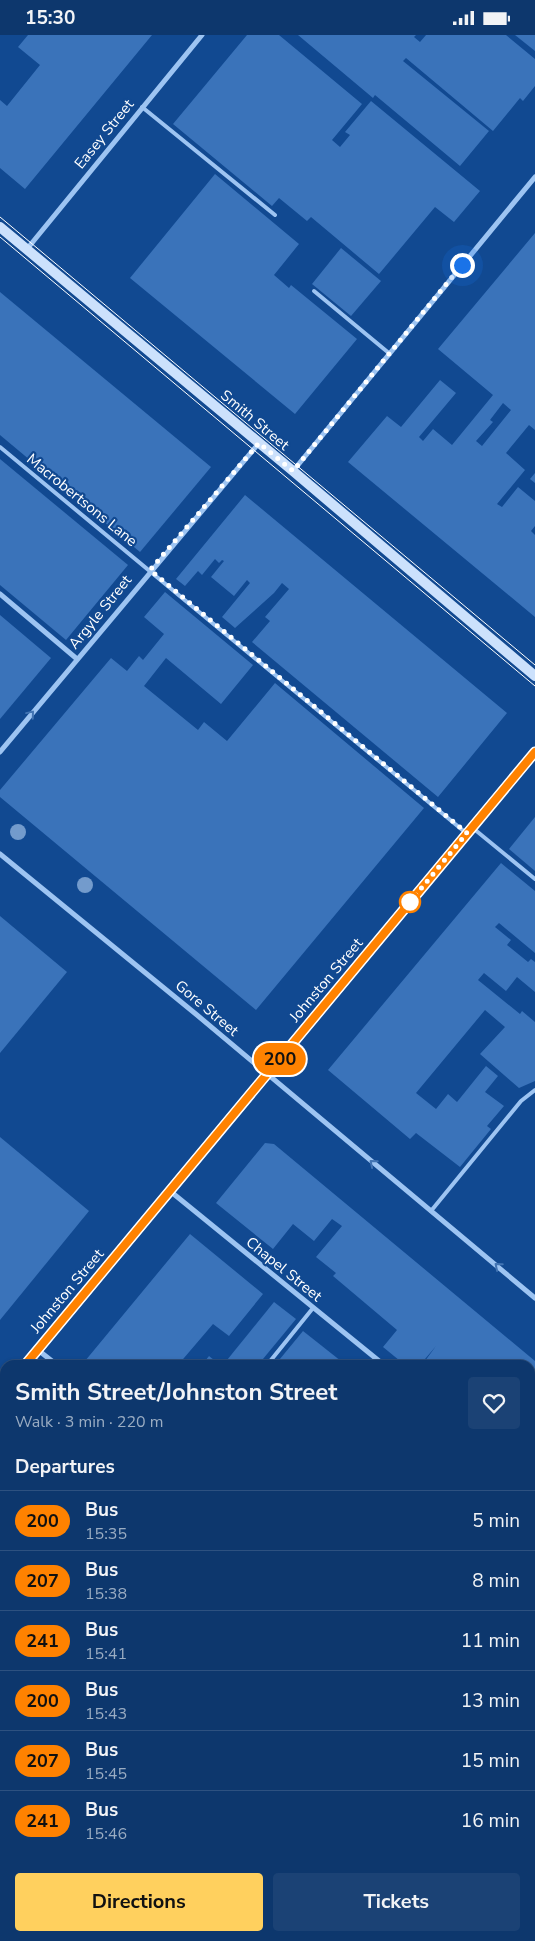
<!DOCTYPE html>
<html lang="en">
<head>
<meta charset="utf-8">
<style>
  body { margin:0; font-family:"Nunito Sans",sans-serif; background:#1b4275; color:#f1f3f6; height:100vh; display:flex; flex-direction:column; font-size:19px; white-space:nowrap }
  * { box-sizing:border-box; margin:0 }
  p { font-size:16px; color:#9aacc2 }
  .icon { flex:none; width:28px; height:28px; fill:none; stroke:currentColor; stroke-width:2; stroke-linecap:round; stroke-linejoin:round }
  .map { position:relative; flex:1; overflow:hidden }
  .drawer { position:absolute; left:0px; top:1325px; width:535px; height:581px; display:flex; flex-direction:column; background:#0d376d; border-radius:15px 15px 0 0; box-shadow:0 1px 4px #0004,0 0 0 1px #2d5180 }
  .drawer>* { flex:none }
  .badge { padding:0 10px; border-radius:16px; font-size:18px; line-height:32px }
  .you { position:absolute; width:25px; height:25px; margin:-12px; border:4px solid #fff; border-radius:50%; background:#1a73e8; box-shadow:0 0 0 8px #1a73e833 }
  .map>.badge { position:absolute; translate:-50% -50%; box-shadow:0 0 0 2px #fff }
  h2 { padding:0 15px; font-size:19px; line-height:45px }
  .round { display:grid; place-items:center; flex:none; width:52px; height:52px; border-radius:5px; background:#1b4275 }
  .head { display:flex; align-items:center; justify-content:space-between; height:85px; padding:0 15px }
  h1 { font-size:24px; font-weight:700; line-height:38px }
  .button { display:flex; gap:10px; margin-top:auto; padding:10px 15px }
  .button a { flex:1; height:58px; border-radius:5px; background:#ffd05e; color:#111; font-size:20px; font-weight:700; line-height:58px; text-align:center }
  .button a+a { background:#1b4275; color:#f1f3f6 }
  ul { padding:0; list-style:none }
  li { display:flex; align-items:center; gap:15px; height:60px; padding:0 15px; border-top:1px solid #2d5180 }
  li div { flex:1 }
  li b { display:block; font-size:19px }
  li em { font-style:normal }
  li .badge { min-width:55px; font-weight:700; text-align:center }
  .status { display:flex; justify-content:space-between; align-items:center; height:35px; padding:0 25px; background:#0d376d; direction:ltr }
  .status svg { height:14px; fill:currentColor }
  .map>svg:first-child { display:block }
  .green { fill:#2363b0 }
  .building { fill:#3a73ba; fill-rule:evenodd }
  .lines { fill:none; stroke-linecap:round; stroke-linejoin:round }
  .lane { stroke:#9dc4f2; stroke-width:4 }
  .street { stroke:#9dc4f2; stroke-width:5 }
  .secondary { stroke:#cce1fc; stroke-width:10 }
  .tram { stroke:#fff; stroke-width:1 }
  .tree { fill:#739bcc }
  .oneway { stroke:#4274b3 }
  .line-casing { stroke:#fff; stroke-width:11 }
  .line { stroke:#ff8200; stroke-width:8 }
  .walk { stroke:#fff; stroke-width:5; stroke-dasharray:0 9 }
  .stop-dot { fill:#fff; stroke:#ff8200; stroke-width:2.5 }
  .labels { text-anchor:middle; stroke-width:4.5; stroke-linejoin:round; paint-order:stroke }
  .street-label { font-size:15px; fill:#fff; stroke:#114991 }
</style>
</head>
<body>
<div class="status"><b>15:30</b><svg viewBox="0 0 49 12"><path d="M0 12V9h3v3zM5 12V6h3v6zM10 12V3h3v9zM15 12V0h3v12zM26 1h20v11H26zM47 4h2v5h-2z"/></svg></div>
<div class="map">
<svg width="535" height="1906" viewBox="0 0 535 1906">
  <rect width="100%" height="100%" fill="#114991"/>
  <path class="green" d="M235,1901h70l-4,5h-61z"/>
  <g class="building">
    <path d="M28,0h124l-127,154 -25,-21v-68l7,6 33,-41 -22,-18z"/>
    <path d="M247,0h32l83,69 -30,36 8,7 10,-12 -5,-3 26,-31 109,90 -26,31 -19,-15 -56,67 -68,-57 -4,4 -28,-23 -7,8 -99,-82z"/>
    <path d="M298,0h118l-2,2 6,5 6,-7h80l29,24v27l-12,15 -3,-3 -27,33 -87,-73 -3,3 86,70 -29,35 -85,-71 -2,3z"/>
    <path d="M515,0h20v16z"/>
    <path d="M215,139l84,70 -25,31 15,13 2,-3 66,54 -62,75 -165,-136z"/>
    <path d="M535,198v197l-6,-5 -23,28 19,17 -28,34 5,3 16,-20 17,14v25l-4,5 4,4v82l-187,-155 39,-46 14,11 39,-47 16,13 -37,44 4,4 10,-12 19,16 41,-50 -55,-46zM503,368l8,7 -29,36 -6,-5 17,-19 -3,-2z"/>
    <path d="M341,213l40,33 -30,35 -39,-32z"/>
    <path d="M0,257l211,175 -71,85 -140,-117z"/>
    <path d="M0,424l128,106 -62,75 -66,-55z"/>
    <path d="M535,438v10l-5,-4z"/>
    <path d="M245,460l262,218 -69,84 -186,-155 18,-21 -5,-4 24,-28 -7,-6 -8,10 -39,35 -13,-11 28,-34 -3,-3 -13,16 -23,-19 13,-16 -2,-1 -3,3 -4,-4 -13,16 -4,-4 -13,15 -9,-7z"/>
    <path d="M165,557l88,73 -32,39 -55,-46 -22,28 54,44 6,-8 23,19 48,-58 149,125 -168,202 -256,-213v-7l111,-132 16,13 12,-15 4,4 21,-26 -20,-17z"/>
    <path d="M0,580l51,43 -51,61z"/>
    <path d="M535,782v54l-26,-22z"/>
    <path d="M501,828l34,28v62l-36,-30 -4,4 16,13 -4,5 21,17 3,-3 4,3v30l-18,-15 -11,14 -22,-18 -6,7 42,34 2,-3 13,11v59l-16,7 -39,-34 25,-27 -20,-17 -69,83 20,16 12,-15 9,8 29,-36 12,10 -13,16 19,14 -17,20 4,3 -31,38 -44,-34 -6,6 -82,-69z"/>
    <path d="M0,881l67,56 -67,81z"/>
    <path d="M0,1102l89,74 -89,109z"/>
    <path d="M265,1108l9,1 261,217v113l-5,-4v-105h-108l14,-19 -16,19h-15l-22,-18 14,-17 -64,-54 3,-3 -20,-16 26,-31 -10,-7 -18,22 -21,-17 -20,25 -57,-46z"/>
    <path d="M190,1199l73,60 -34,42 -16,-12 -35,41h-89l-4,-4z"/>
    <path d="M274,1267l22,17 -38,46h-35z"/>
    <path d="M303,1296l43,34h-71z"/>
    <path d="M209,1321l11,9h-18z"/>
    <path d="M0,1506l5,4v66l-5,-4z"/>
    <path d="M535,1629v57l-5,6v-57z"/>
    <path d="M5,1631v165l-5,-5v-154z"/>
    <path d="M534,1712l1,1v34l-5,-5v-24z"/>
    <path d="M530,1758l4,3 1,-1v45l-5,6z"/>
    <path d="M316,1901h79l-4,5h-69z"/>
    <path d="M398,1901h60l6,5h-63l1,-1z"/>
  </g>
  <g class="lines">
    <g class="lane">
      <path d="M142,72l133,108"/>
      <path d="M314,256l76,63"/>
      <path d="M0,412l466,386"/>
      <path d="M474,794l61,50"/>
      <path d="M431,1176l90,-110 14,-11"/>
      <path d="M267,1330l46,-57"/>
      <path d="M0,1628l5,-7"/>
    </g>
    <g class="street">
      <path d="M27,214l175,-214"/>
      <path d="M293,436l242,-294"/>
      <path d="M0,559l77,65"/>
      <path d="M0,717l259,-309"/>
      <path d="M0,819l197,161 338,283"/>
      <path d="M170,1156l214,174"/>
      <path d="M38,1315l19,15"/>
      <path d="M0,1455l5,4"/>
      <path d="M530,1586l5,5"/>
      <path d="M0,1814l5,5"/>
      <path d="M0,1831l5,-6"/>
      <path d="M530,1897l5,-6"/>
      <path d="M523,1906l4,-5"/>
    </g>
    <g class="secondary">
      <path d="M0,192l293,244 242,205"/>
      <path d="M25,1330l510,-613"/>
      <path d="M0,1360l5,-6"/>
    </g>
    <g class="tram">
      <path d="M0,182l535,448"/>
      <path d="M0,202l535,449"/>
    </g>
  </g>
  <g class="tree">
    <circle cx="18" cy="797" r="8"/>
    <circle cx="85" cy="850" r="8"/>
  </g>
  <defs><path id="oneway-chevron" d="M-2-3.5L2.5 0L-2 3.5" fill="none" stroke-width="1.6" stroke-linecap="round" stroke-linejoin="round" transform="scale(1.25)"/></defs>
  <g class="oneway">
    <use href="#oneway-chevron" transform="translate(31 679) rotate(-50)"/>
    <use href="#oneway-chevron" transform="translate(373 1128) rotate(-140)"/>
    <use href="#oneway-chevron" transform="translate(498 1231) rotate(-140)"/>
  </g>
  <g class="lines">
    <g class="line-casing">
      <path id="line" d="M25,1330l510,-613"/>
    </g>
    <use href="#line" class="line"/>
    <path class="walk" d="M410,867l57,-69 -317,-263 109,-127 34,28 169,-206"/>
  </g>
  <circle class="stop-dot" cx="410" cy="867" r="10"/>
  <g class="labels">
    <g class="street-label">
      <text transform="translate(104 99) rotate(-51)" y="5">Easey Street</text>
      <text transform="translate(255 385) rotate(40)" y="5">Smith Street</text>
      <text transform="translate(82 465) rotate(39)" y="5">Macrobertsons Lane</text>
      <text transform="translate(100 577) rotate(-51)" y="5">Argyle Street</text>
      <text transform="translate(326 945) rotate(-50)" y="5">Johnston Street</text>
      <text transform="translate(207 973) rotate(40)" y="5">Gore Street</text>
      <text transform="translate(284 1234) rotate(39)" y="5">Chapel Street</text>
      <text transform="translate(67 1256) rotate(-50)" y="5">Johnston Street</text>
    </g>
  </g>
</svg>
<div class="you" style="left:462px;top:230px"></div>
<b class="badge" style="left:280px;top:1024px;background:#ff8200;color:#111">200</b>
<section class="drawer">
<div class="head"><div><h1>Smith Street/Johnston Street</h1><p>Walk · 3 min · 220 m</p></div><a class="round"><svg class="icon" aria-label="heart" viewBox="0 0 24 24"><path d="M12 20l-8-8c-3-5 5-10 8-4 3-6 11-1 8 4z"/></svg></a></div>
<h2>Departures</h2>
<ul>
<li><span class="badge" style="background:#ff8200;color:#111">200</span><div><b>Bus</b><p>15:35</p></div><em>5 min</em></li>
<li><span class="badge" style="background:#ff8200;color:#111">207</span><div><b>Bus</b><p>15:38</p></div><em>8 min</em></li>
<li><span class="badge" style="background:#ff8200;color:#111">241</span><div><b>Bus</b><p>15:41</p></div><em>11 min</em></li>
<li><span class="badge" style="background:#ff8200;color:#111">200</span><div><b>Bus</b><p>15:43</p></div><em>13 min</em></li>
<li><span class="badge" style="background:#ff8200;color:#111">207</span><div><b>Bus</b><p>15:45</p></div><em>15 min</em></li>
<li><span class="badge" style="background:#ff8200;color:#111">241</span><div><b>Bus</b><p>15:46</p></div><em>16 min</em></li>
</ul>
<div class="button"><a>Directions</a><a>Tickets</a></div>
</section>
</div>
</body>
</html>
